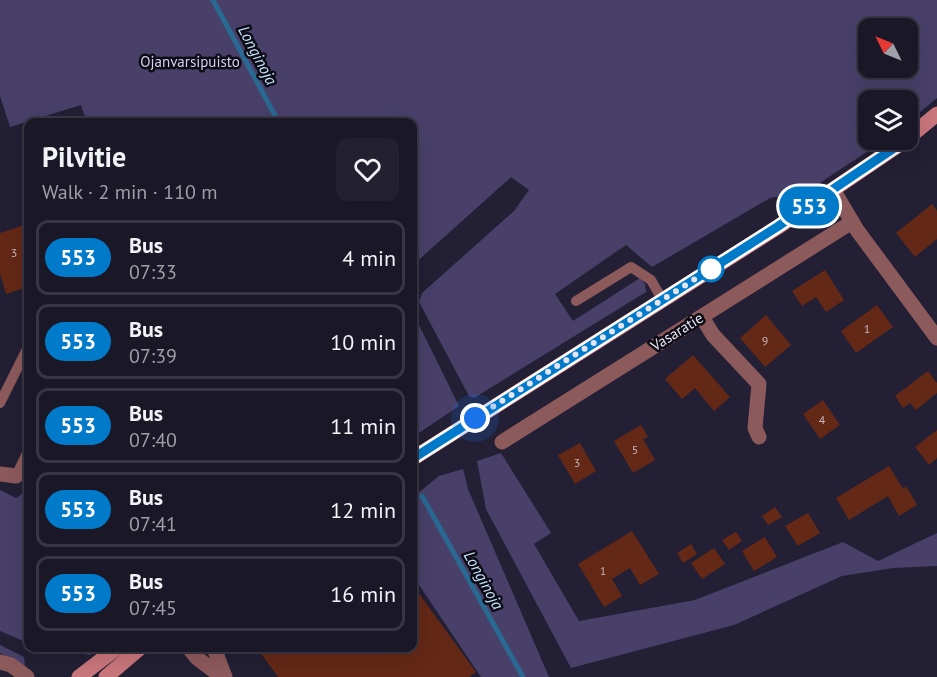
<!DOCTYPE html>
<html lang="en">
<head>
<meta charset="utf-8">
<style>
  body { margin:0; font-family:"PT Sans",sans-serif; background:#23202f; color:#f1f3f6; height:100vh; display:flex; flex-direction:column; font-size:22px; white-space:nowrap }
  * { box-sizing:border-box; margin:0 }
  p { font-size:20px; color:#9f9fa7 }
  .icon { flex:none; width:33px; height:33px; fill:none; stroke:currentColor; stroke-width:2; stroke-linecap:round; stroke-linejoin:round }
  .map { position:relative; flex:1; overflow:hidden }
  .sheet { position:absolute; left:24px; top:118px; width:393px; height:534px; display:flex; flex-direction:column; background:#1a1727; border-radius:12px; box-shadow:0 6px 24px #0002,0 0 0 2px #383644 }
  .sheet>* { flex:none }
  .badge { padding:0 12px; border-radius:20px; font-size:21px; line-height:39px }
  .needle { width:39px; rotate:313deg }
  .controls { position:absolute; left:858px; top:18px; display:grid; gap:12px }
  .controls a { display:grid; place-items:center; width:60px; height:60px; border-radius:12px; background:#1a1727; box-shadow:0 6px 24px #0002,0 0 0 2px #383644; font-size:30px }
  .you { position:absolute; width:30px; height:30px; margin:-15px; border:4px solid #fff; border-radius:50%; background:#1a73e8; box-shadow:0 0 0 9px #1a73e833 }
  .map>.badge { position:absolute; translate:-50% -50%; box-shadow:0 0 0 3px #fff }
  .round { display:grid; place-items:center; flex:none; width:63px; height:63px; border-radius:12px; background:#23202f }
  .headline { display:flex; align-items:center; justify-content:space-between; height:102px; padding:0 18px }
  h1 { font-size:28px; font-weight:700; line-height:45px }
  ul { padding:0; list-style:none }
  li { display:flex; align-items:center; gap:18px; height:75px; margin:0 12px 9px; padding:0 6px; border:3px solid #383644; border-radius:12px }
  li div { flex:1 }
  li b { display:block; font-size:22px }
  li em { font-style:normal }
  li .badge { min-width:66px; font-weight:700; text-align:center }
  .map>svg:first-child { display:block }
  .green { fill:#484069; fill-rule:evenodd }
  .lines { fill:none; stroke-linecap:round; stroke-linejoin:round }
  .stream { stroke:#296992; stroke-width:5 }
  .building { fill:#642816 }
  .service { stroke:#8d5a5c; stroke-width:10 }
  .minor { stroke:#8d5a5c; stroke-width:15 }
  .tertiary { stroke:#8d5a5c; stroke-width:15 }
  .secondary { stroke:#ca777c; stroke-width:15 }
  .line-casing { stroke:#fff; stroke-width:14 }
  .line { stroke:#007ac9; stroke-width:9 }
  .walk { stroke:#e5e4f2; stroke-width:6; stroke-dasharray:0 10.8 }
  .stop-dot { fill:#fff; stroke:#007ac9; stroke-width:3 }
  .labels { text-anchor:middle; stroke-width:5; stroke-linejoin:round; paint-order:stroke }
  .number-label { font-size:12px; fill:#c5b5bb }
  .park-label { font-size:15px; fill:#d5d0f3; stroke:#0c0b14 }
  .street-label { font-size:15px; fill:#e5e4f2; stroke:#0c0b14 }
  .water-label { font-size:16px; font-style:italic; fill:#c4e5fe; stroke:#0c0b14 }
</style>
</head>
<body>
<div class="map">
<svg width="937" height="677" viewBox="0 0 937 677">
  <rect width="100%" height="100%" fill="#231f34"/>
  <g class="green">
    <path d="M0,0h937v98l-29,24v-22h-40v40h17l-76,50 -39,8 -118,69 -26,-22 -71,49 18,27 67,-43 5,6 1,8 -172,106 -5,-2 -50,-94 3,-9 92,-82 15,-21 -18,-13 -98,88v11l-1,-153h-325l-6,-18 -71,22 -10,-31zM868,28h40v40h-40z"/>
    <path d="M413,313l46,93 -46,31h-1z"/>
    <path d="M501,453l50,80 -17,11 45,77 116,-21 148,-58 35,19 59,-28v33l-44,2 -51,8 -108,49 -163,43 -85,-159 -9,-48z"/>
    <path d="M463,469l5,20 81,188h-68l-68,-101v-79l26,-21z"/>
    <path d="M0,490l16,8 12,-8v153l-28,-12z"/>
    <path d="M0,645l24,12 1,10 -25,-14z"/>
    <path d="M53,648h46l-9,7z"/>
  </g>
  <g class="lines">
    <g class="stream">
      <path d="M213,0l66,123"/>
      <path d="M422,496l101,181"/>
    </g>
  </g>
  <g class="building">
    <path d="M932,204l5,7v28l-22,18 -19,-24z"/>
    <path d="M27,224l1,63 -22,7 -6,-20v-41z"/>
    <path d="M825,270l19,30 -18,12 -10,-15 -14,9 -10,-15z"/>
    <path d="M877,305l16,22 -37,26 -15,-22z"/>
    <path d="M766,315l25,30 -26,22 -25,-29z"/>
    <path d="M693,355l37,42 -16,14 -19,-23 -13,11 -17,-20z"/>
    <path d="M928,371l9,12v10l-21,17 -6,-7 -7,5 -8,-12z"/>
    <path d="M823,400l17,25 -20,14 -17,-25z"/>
    <path d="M641,425l7,12 -5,2 12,21 -22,13 -19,-32z"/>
    <path d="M937,430v28l-8,7 -14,-18z"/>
    <path d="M580,443l16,28 -21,13 -17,-29z"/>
    <path d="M889,466l14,23 3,-3 11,19 -18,11 -11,-20 -39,24 -13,-22z"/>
    <path d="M775,507l7,10 -14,8 -6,-9z"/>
    <path d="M808,513l12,20 -22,13 -13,-20z"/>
    <path d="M632,531l27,43 -19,11 -10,-17 -18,11 10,17 -18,11 -26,-43z"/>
    <path d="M736,532l6,9 -13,9 -7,-10z"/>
    <path d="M765,537l12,20 -23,14 -12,-20z"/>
    <path d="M691,544l6,10 -14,9 -6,-10z"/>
    <path d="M714,548l11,16 -23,15 -11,-16z"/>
    <path d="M412,584l64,88 -7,5h-191l-21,-29h155z"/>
  </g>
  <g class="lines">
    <g class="service">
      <path d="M576,301l55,-34 20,13 11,19"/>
      <path d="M0,403l28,-56"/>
      <path d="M16,476l12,-25"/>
    </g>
    <g class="minor">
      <path d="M834,191l23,39 80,108"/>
      <path d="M702,317l11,18 46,49 -4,44 4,9"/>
      <path d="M502,442l350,-220"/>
      <path d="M0,474l16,2"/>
      <path d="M189,648l8,10 25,19"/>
      <path d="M214,648l11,29"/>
    </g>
    <path class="tertiary" d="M0,662l11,3 16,12"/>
    <g class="secondary">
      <path d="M908,138l29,-24"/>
      <path d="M412,459l366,-232 128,-87"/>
      <path d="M79,677l38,-29"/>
      <path d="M106,677l34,-29"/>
    </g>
  </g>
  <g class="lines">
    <g class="line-casing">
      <path id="line" d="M412,459l365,-232 129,-87"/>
    </g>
    <use href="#line" class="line"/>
    <path class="walk" d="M475,418l236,-149"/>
  </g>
  <circle class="stop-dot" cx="711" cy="269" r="12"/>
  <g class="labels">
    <g class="number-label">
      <text x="14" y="257">3</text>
      <text x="867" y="333">1</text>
      <text x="765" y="345">9</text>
      <text x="822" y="424">4</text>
      <text x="635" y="454">5</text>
      <text x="577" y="467">3</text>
      <text x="603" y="575">1</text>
    </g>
    <g class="park-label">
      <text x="190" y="67">Ojanvarsipuisto</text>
    </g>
    <g class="street-label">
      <text transform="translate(677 332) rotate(-32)" y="5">Vasaratie</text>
    </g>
    <g class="water-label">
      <text transform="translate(258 55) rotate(62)" y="6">Longinoja</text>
      <text transform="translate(484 580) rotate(61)" y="6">Longinoja</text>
    </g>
  </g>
</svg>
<div class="controls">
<a><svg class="needle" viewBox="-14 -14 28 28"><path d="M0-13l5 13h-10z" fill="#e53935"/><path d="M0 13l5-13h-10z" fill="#9f9fa7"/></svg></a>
<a><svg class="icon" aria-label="layers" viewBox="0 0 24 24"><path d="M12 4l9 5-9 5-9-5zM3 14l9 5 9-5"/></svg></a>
</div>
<div class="you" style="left:475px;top:418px"></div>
<b class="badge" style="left:809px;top:206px;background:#007ac9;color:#fff">553</b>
<section class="sheet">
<div class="headline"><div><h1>Pilvitie</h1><p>Walk · 2 min · 110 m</p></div><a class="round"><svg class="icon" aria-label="heart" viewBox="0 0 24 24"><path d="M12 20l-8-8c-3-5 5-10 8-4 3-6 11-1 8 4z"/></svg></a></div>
<ul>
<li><span class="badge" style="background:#007ac9;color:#fff">553</span><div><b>Bus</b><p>07:33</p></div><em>4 min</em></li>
<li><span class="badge" style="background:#007ac9;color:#fff">553</span><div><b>Bus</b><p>07:39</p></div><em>10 min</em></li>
<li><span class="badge" style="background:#007ac9;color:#fff">553</span><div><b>Bus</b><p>07:40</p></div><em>11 min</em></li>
<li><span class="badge" style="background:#007ac9;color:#fff">553</span><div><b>Bus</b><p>07:41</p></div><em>12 min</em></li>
<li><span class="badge" style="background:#007ac9;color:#fff">553</span><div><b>Bus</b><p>07:45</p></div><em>16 min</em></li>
</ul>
</section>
</div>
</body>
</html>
